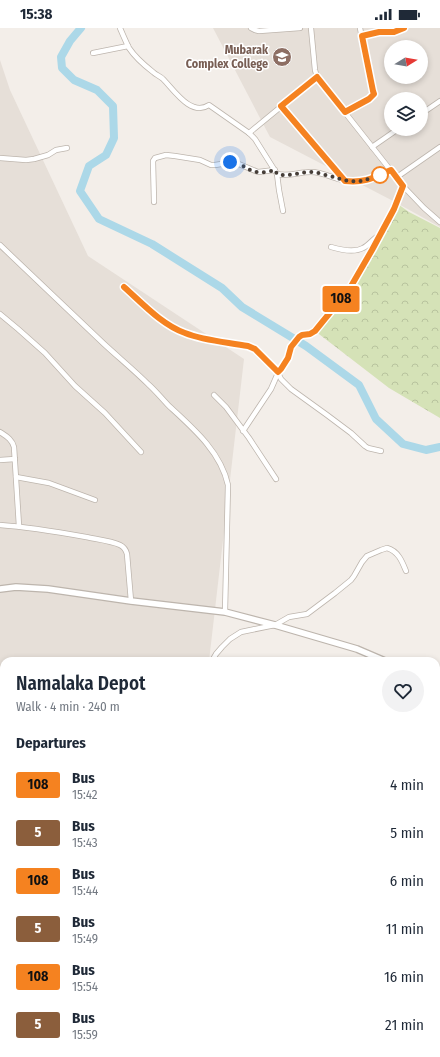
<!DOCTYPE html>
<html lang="en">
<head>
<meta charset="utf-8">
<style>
  body { margin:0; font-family:"Fira Sans Condensed",sans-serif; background:#f2f2f3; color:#1f2937; height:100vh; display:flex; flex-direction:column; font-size:15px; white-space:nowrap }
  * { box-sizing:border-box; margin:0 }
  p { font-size:13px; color:#747a83 }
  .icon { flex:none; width:22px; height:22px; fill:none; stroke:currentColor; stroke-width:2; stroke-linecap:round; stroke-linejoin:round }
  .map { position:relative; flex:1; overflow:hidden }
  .side { position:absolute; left:0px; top:629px; width:440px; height:400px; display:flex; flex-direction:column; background:#fff; border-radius:12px 12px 0 0; box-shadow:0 2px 6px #0003 }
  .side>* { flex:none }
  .badge { padding:0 8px; border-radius:3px; font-size:14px; line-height:26px }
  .needle { width:26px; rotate:79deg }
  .fabs { position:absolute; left:384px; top:12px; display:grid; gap:8px }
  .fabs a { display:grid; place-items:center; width:44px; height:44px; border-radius:50%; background:#fff; box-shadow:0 2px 6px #0003; font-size:20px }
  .you { position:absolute; width:20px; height:20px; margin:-10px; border:3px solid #fff; border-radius:50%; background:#1a73e8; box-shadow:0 0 0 6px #1a73e833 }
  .map>.badge { position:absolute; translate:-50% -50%; box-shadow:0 0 0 2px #fff }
  h2 { padding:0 16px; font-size:15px; line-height:36px }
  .round { display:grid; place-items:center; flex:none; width:42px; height:42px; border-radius:21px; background:#f2f2f3 }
  .headline { display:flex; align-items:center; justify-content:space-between; height:68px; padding:0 16px }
  h1 { font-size:19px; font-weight:600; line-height:30px }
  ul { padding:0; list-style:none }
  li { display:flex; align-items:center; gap:12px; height:48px; padding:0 16px }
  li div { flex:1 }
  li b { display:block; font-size:15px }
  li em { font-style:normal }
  li .badge { min-width:44px; font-weight:700; text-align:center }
  .status { display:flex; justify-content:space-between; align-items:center; height:28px; padding:0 20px; background:#fff; direction:ltr }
  .status svg { height:11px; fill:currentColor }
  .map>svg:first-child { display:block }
  .residential { fill:#e6dfd8; fill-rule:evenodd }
  .forest { fill:url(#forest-crowns) }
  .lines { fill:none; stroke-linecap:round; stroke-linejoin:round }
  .river { stroke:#acd8e8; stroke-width:8 }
  .minor-casing { stroke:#bdb5ad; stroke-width:6 }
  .tertiary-casing { stroke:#bdb5ad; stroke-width:8 }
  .minor { stroke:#fff; stroke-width:4.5 }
  .tertiary { stroke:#fff; stroke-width:5.5 }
  .line-casing { stroke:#fff; stroke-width:9 }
  .line { stroke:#f58220; stroke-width:6 }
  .walk { stroke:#463e38; stroke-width:4; stroke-dasharray:0 7.2 }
  .stop-dot { fill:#fff; stroke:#f58220; stroke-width:2 }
  .labels { text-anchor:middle; stroke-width:3; stroke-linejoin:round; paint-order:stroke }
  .education-label { font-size:12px; font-weight:bold; fill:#785e54; stroke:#fff; text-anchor:end }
</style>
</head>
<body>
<div class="status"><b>15:38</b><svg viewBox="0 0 49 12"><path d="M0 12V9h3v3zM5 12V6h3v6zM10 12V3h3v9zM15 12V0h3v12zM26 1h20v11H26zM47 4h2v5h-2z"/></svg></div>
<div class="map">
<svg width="440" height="1029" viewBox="0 0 440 1029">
  <defs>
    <pattern id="forest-crowns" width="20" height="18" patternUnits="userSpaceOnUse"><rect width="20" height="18" fill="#d5e2b7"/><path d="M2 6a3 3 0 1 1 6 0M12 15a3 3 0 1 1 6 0" fill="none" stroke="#b8c39e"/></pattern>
  </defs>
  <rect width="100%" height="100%" fill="#f3eee9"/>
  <g class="residential">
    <path d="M213,0h227v199l-45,-25 -125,-65zM391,19h30v30h-30zM391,71h30v30h-30z"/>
    <path d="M0,32l10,30 78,166 156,103 -35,302h-205v62l-4,5z"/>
  </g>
  <g class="forest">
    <path d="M395,174l14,10 31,16v190l-51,-30 -74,-57 40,-44z"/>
    <path d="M436,774l1,1 3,12v242h-83l-1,-4h80z"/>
  </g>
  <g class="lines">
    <path class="river" d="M81,0l-11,13 -9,16 1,11 12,12 23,10 16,16 1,32 -8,17 -17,11 -9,25 19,28 53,25 70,44 20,19 64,39 53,39 17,34 27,25 23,6 14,-3"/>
    <g class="minor-casing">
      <g id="minor">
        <path d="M120,0c3,7 6,14 9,20 6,9 15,17 24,24 3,3 7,4 10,7 11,11 28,38 46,26l40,28 6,6 22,35c12,3 22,-2 34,-2 9,0 18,4 27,7 22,7 33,0 53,-9"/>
        <path d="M251,0l4,2 4,1 41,-3"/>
        <path d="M311,0l4,42 2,7 86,109 21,22 16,14"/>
        <path d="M362,8l17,-4h15l10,-4"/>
        <path d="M93,25l35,-7"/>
        <path d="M281,78l64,75"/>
        <path d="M345,83l24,-12 4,-5 -13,-66"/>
        <path d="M421,86l19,-13"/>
        <path d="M249,105l68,-56"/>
        <path d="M372,119l26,-18"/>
        <path d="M0,130l26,2 8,-1 14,-4 8,-5 11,-2"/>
        <path d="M277,146l2,16 4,21"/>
        <path d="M397,149l43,-30"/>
        <path d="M154,174l-1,-41 2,-3 11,-3 9,1 25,4 11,5h4l19,-3 24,10 17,-2"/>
        <path d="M0,217c35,33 69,66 103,98 15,14 31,27 45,41 8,7 14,15 21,22 24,22 52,46 59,79l-3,127"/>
        <path d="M331,219c10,3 23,6 32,1 6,-3 10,-9 15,-12"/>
        <path d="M124,259c20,18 41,41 67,49 11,3 23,5 34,6 10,2 21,2 30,7l23,24 3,6 10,10 36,26 24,18 14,13 3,2 13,3"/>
        <path d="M0,286l18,15 27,24 30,33 30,27 36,39"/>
        <path d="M214,367l12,12 23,31 27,41"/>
        <path d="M243,403l28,-42 7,-16 3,-4 7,-11 3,-11 10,-12 9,-1 5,-3 35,-43 22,-38 22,-41 9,-23"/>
        <path d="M0,404c6,4 12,7 14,15l5,79"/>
        <path d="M0,432l15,-1"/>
        <path d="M16,449l33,6 46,17"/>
        <path d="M0,497c29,2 58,7 86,12 9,2 26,4 34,8 4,2 6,5 7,9l4,47"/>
        <path d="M212,633l4,-7 6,-7 8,-8 11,-7 34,-7 14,-8 18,-3 28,-21 16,-13 3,-4 8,-14 5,-6 14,-6 6,-2c11,3 15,13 19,23"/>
        <path d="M0,683l4,4"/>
        <path d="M0,765l4,-4"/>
        <path d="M0,852l4,-1"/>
        <path d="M436,964l4,1"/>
        <path d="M0,990l4,3"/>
        <path d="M84,1025l3,4"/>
        <path d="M148,1025v4"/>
        <path d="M244,1025l1,4"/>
        <path d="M332,1025l1,4"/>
      </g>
    </g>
    <g class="tertiary-casing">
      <g id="tertiary">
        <path d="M0,561l16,-2 32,2 83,12 94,11 50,13 82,24 28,12"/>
        <path d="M438,646l2,6"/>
      </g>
    </g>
    <use href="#minor" class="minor"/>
    <use href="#tertiary" class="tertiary"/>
  </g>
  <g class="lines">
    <g class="line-casing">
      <path id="line" d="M124,259c18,16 38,38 61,46 20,8 42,9 63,13l7,3 23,23 3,-3 7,-11 3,-11 8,-10 3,-2 8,-1 5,-3 35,-43 22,-38 22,-41 9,-23 -12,-16c-18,8 -26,13 -46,11l-64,-75 36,-29 28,35 24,-13 5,-5 -1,-3 -11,-55 17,-4h15l10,-4"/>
    </g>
    <use href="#line" class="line"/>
    <path class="walk" d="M230,134c11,-1 18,10 28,10 6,1 12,-1 17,-2l2,4c12,3 23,-2 34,-2 7,0 13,3 19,4 23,7 28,8 51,-2l-1,1"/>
  </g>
  <defs>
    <g id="university-disc" transform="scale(1)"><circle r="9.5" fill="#8d6e63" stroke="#fff"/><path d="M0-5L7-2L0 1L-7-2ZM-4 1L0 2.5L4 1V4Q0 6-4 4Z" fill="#fff"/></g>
  </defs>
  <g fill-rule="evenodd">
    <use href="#university-disc" x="282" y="29"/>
  </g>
  <circle class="stop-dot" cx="380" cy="147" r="8"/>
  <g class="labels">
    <g class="education-label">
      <text x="268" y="26">Mubarak<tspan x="268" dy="14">Complex College</tspan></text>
    </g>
  </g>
</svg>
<div class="fabs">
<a><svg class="needle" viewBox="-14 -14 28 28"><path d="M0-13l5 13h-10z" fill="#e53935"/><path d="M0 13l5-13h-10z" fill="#747a83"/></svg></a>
<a><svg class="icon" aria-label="layers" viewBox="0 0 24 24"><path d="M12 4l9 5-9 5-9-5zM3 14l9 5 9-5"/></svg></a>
</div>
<div class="you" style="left:230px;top:134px"></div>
<b class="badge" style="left:341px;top:271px;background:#f58220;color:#111">108</b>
<section class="side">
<div class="headline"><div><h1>Namalaka Depot</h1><p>Walk · 4 min · 240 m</p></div><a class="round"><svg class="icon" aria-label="heart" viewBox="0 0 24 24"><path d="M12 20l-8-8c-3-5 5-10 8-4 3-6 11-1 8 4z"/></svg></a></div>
<h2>Departures</h2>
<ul>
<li><span class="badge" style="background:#f58220;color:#111">108</span><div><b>Bus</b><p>15:42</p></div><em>4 min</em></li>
<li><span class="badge" style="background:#8b5e3c;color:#fff">5</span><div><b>Bus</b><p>15:43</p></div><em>5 min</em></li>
<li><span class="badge" style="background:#f58220;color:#111">108</span><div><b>Bus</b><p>15:44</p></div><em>6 min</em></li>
<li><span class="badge" style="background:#8b5e3c;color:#fff">5</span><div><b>Bus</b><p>15:49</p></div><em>11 min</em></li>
<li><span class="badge" style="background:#f58220;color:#111">108</span><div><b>Bus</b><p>15:54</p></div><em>16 min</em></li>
<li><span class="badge" style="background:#8b5e3c;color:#fff">5</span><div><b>Bus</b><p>15:59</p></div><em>21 min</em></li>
</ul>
</section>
</div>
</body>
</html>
